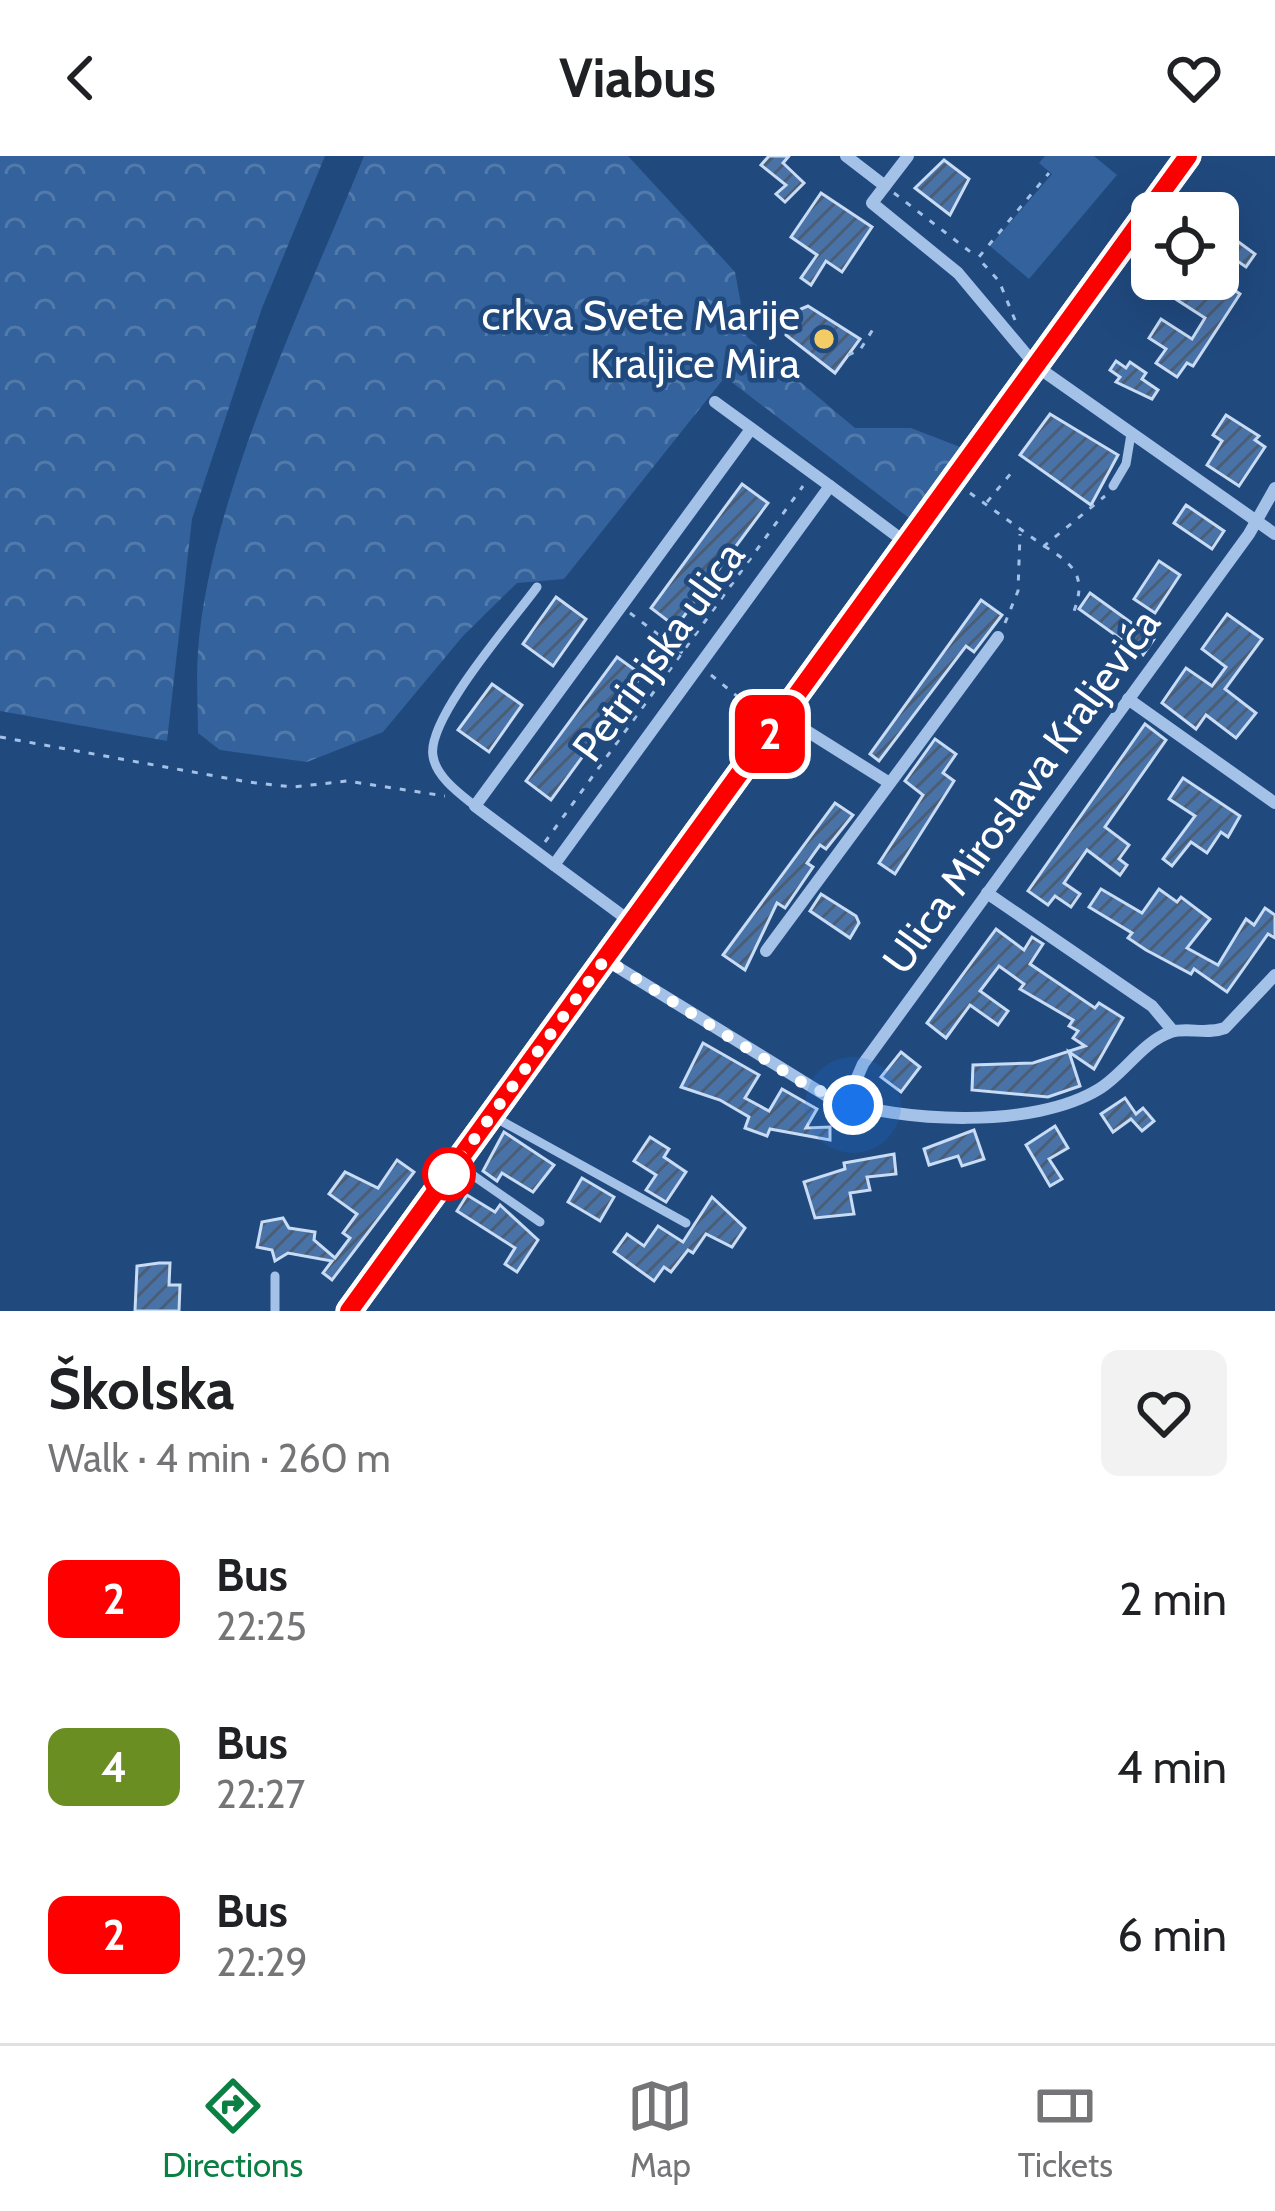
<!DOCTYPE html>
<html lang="en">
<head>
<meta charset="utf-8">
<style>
  body { margin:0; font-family:Cabin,sans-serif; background:#f2f2f2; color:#202124; height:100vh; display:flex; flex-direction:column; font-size:45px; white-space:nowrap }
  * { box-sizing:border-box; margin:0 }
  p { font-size:39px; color:#757577 }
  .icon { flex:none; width:66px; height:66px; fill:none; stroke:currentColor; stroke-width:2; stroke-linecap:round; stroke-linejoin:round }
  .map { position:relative; height:1155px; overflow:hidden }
  .panel { display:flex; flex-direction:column; background:#fff; flex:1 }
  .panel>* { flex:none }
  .badge { padding:0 24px; border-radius:18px; font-size:42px; line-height:78px }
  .fabs { position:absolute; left:1131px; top:36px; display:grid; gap:24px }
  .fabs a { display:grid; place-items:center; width:108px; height:108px; border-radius:18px; background:#fff; box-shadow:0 12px 48px #0002; font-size:60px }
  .you { position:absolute; width:60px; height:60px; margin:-30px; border:9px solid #fff; border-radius:50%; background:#1a73e8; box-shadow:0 0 0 18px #1a73e833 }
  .map>.badge { position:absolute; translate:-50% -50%; box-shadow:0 0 0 6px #fff }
  .round { display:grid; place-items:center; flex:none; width:126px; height:126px; border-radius:18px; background:#f2f2f2 }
  .overview { display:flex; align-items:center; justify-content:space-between; height:204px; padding:0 48px }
  h1 { font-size:57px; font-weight:700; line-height:90px }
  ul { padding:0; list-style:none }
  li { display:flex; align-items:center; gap:36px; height:168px; padding:0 48px }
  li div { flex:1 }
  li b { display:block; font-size:45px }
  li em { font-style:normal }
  li .badge { min-width:132px; font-weight:700; text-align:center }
  header { display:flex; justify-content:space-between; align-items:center; height:156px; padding:0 48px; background:#fff; font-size:54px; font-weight:700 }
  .menu { display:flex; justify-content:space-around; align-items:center; height:168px; border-top:3px solid #e0e0e0; background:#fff; font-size:33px; color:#757577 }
  .menu a { display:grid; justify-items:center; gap:6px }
  .menu .current { color:#0b8043 }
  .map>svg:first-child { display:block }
  .forest { fill:url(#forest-crowns) }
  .park { fill:#33629c }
  .building { fill:url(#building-hatch); stroke:#c8dcf5; stroke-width:3 }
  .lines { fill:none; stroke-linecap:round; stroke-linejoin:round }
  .path { stroke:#a4c2e7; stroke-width:3; stroke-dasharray:6 9; stroke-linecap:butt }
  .service { stroke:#a4c2e7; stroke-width:9 }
  .minor { stroke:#a4c2e7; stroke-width:12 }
  .primary { stroke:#e6effd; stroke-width:27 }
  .line-casing { stroke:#fff; stroke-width:27 }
  .line { stroke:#f00; stroke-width:18 }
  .walk { stroke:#fff; stroke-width:12; stroke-dasharray:0 21.6 }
  .poi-dot { fill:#f4cc65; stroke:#20497e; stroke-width:4.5 }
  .stop-dot { fill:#fff; stroke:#f00; stroke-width:6 }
  .labels { text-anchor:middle; stroke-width:9; stroke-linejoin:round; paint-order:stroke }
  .poi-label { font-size:42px; fill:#fff; stroke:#20497e; text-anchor:end }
  .street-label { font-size:42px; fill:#fff; stroke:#20497e }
</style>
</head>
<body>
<header><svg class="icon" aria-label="back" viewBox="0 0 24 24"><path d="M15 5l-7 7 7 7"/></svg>Viabus<svg class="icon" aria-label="heart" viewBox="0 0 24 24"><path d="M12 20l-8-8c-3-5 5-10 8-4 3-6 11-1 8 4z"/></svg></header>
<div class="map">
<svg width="1275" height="1155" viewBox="0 0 1275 1155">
  <defs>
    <pattern id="forest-crowns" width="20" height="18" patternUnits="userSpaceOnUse" patternTransform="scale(3)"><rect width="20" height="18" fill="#33629c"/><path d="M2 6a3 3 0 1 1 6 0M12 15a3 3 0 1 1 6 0" fill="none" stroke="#527aab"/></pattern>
    <pattern id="building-hatch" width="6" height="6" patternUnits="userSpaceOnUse" patternTransform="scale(3)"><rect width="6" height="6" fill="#4972a7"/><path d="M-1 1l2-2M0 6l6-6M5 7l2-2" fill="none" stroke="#4b5d75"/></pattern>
  </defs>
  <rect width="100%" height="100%" fill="#20497e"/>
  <g class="forest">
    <path d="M0,0h325l-63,152 -70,211 -25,222 -167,-30z"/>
    <path d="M364,0h264l107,116 12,65 108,91h56l49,19 -51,71 -184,-141 -161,202 -47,4 -54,53 -80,96 -76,30 -87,-12 -22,-17c0,-27 -2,-55 0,-83 12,-155 107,-348 166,-494z"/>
  </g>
  <path class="park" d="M1045,0h49l23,19 -88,104 -39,-33 62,-72 -13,-11z"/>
  <g class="building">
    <path d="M769,0h20l-6,7 21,20 -19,19 -9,-8 10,-9 -25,-20z"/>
    <path d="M944,4l25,19 -19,36 -35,-27z"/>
    <path d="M821,37l51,34 -30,45 -16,-11 -15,24 -10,-7 16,-23 -26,-18z"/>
    <path d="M1225,76l30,22 -9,13 -10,-7 -4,6 -14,-11z"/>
    <path d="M1186,123l34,17 7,-11 13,9 -47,72 -6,-3 -10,14 -21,-14 10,-14 -17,-11 12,-19 31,20 13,-21 -31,-20z"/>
    <path d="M808,150l52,33 -25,34 -49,-38 3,-21z"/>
    <path d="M1116,205l10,7 4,-6 16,11 -4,6 16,11 -6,9 -36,-17 4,-5 -10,-7z"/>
    <path d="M1050,258l68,41 -27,50 -71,-50z"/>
    <path d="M1226,259l33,21 -4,4 10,7 -26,39 -32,-21 15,-24 -9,-6z"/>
    <path d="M742,328l26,19 -92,124 -25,-19z"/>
    <path d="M1186,349l38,26 -12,18 -38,-26z"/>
    <path d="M1159,405l21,14 -25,38 -21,-14z"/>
    <path d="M1090,437l64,46 -11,16 -64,-46z"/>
    <path d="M556,441l30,22 -33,47 -30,-22z"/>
    <path d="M981,444l21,15 -28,37 -8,-6 -87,115 -9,-7z"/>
    <path d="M1227,458l35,25 -37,50 31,24 -20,25 -30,-23 -10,14 -34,-26 24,-35 26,18 14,-19 -24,-18z"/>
    <path d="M617,501l25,18 -91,125 -25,-19z"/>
    <path d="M492,528l30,21 -33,47 -31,-22z"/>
    <path d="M1145,568l21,16 -61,87 24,18 -10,14 8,6 -7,10 -33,-25 -23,33 16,11 -9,13 -16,-11 -7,9 -20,-14z"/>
    <path d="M935,583l21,15 -13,19 11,8 -59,93 -16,-11 44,-68 -18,-14z"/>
    <path d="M1183,622l57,38 -12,21 -7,-5 -14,21 -16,-11 -19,24 -9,-7 32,-43 -26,-17z"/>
    <path d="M835,647l18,12 -27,34 -6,-4 -13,18 6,4 -28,41 -8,-5 -32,67 -22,-15z"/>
    <path d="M1101,733l41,24 17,-24 18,13 4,-5 29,22 -23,29 31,17 28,-46 8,6 11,-17 10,7v23l-7,-4 -41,58 -33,-23 -3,5 -45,-24 -18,-12 4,-5 -43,-26z"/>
    <path d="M821,738l35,22 3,7 -9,15 -40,-27z"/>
    <path d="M996,773l28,21 8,-13 11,7 -13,20 65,44 4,-5 24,15 -29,51 -25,-17 11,34 -32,11 -76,-7 1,-25 60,-2 52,-17 -12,-8 5,-7 -9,-5 4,-6 -53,-31 4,-5 -25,-18 -19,25 28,20 -10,14 -28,-20 -24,33 -19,-15z"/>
    <path d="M703,887l56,32 -14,23 24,13 13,-22 35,20 -11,19 24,-1v13l-60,-11 -3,7 -22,-8 4,-11 -29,-17 -39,-13z"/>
    <path d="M901,896l19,15 -19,25 -20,-15z"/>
    <path d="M1125,942l11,16 7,-6 11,13 -12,10 -11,-12 -18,13 -12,-18z"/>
    <path d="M1055,970l13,22 -19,11 13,20 -12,7 -24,-41z"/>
    <path d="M974,974l10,29 -22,7 -4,-10 -29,9 -5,-16z"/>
    <path d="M504,976l50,33 -21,27 -31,-19 -5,8 -14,-10z"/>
    <path d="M650,981l19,12 -5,8 22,15 -20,30 -20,-12 10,-15 -22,-14z"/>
    <path d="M894,998l2,20 -29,3 3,13 -20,3 4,21 -39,4 -11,-36 41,-13 -1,-6z"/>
    <path d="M397,1004l17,12 -82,108 -9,-7 9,-12 -44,-8 -13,8 -3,-11 -15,-3 5,-25 21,-4 6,10 26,4 -1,8 21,18 15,-20 -7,-5 14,-19 -28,-20 16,-22 33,16z"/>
    <path d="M582,1022l32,19 -14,24 -32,-19z"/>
    <path d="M467,1039l28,17 5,-7 38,35 -21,32 -12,-8 10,-16 -58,-37z"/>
    <path d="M712,1041l33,31 -13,19 -26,-13 -13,19 -5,-3 -17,22 -7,-5 -10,14 -40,-29 13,-18 17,12 14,-20 25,16z"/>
    <path d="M159,1107h11l-1,22h11l-1,26h-44l2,-45z"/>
  </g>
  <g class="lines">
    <g class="path">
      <path d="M894,37l83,64"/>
      <path d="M1015,164l-16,-39 -21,-23 71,-85"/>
      <path d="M848,199l12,-5 15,-24"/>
      <path d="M970,337l74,53 61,-50"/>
      <path d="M987,346l25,-30"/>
      <path d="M1044,390c32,20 43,31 29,68"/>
      <path d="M630,457l59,45"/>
      <path d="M1005,467l13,-32 2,-57"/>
      <path d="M711,519l48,39"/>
      <path d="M0,581l248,45 45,5 54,-6 98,15"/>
      <path d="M545,686l258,-356"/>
    </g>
    <g class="service">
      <path d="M1113,330l13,-22 5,-30"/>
      <path d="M475,650c-15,-12 -39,-29 -42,-50 -7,-37 80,-136 104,-169"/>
      <path d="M496,962l190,105"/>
      <path d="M461,1011l79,55"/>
      <path d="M275,1120v35"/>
    </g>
    <g class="minor">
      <path d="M846,0l39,30 -13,17 86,70 78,93 239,168"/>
      <path d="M885,30l23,-30"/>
      <path d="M715,246l115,84"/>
      <path d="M1128,543l147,104"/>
      <path d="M783,560l105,66"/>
      <path d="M554,709l-79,-59 276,-377"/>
      <path d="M987,737l165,113 21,25"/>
      <path d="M631,766l-77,-57 276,-379 75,56"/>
      <path d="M766,795l232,-314"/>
      <path d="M606,804l224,138c71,25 204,31 269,-9 25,-15 44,-48 72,-57 17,-5 35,3 54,-4l50,-53"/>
      <path d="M846,947l17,-39 386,-530 26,-46"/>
    </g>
    <path class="primary" d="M349,1155l839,-1155"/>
  </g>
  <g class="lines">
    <g class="line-casing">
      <path id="line" d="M349,1155l839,-1155"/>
    </g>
    <use href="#line" class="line"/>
    <path class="walk" d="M449,1018l156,-215 201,126 47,20"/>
  </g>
  <circle class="poi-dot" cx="824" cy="183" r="12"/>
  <circle class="stop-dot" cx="449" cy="1018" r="24"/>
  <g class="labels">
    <g class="poi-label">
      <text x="800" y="174">crkva Svete Marije<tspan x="800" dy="48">Kraljice Mira</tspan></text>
    </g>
    <g class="street-label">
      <text transform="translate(658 495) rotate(-54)" y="15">Petrinjska ulica</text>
      <text transform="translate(1021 635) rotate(-54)" y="15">Ulica Miroslava Kraljevića</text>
    </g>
  </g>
</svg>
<div class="fabs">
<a><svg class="icon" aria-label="locate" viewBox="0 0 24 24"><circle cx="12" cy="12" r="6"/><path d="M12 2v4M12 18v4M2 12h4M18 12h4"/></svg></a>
</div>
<div class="you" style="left:853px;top:949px"></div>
<b class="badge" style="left:770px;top:578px;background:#f00;color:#fff">2</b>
</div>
<section class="panel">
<div class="overview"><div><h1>Školska</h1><p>Walk · 4 min · 260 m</p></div><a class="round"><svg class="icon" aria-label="heart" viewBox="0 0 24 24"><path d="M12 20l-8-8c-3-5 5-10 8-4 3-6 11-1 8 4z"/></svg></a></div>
<ul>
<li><span class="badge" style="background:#f00;color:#fff">2</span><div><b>Bus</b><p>22:25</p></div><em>2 min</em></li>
<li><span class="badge" style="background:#6b8e23;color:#fff">4</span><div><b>Bus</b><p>22:27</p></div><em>4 min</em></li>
<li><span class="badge" style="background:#f00;color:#fff">2</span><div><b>Bus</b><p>22:29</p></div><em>6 min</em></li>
</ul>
</section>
<nav class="menu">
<a class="current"><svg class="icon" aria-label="directions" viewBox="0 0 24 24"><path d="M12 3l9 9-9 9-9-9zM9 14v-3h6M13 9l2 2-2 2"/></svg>Directions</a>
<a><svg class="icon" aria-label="map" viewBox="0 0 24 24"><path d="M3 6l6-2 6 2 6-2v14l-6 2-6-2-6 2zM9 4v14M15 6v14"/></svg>Map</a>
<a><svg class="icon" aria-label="tickets" viewBox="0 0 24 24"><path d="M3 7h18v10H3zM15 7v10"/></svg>Tickets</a>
</nav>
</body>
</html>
